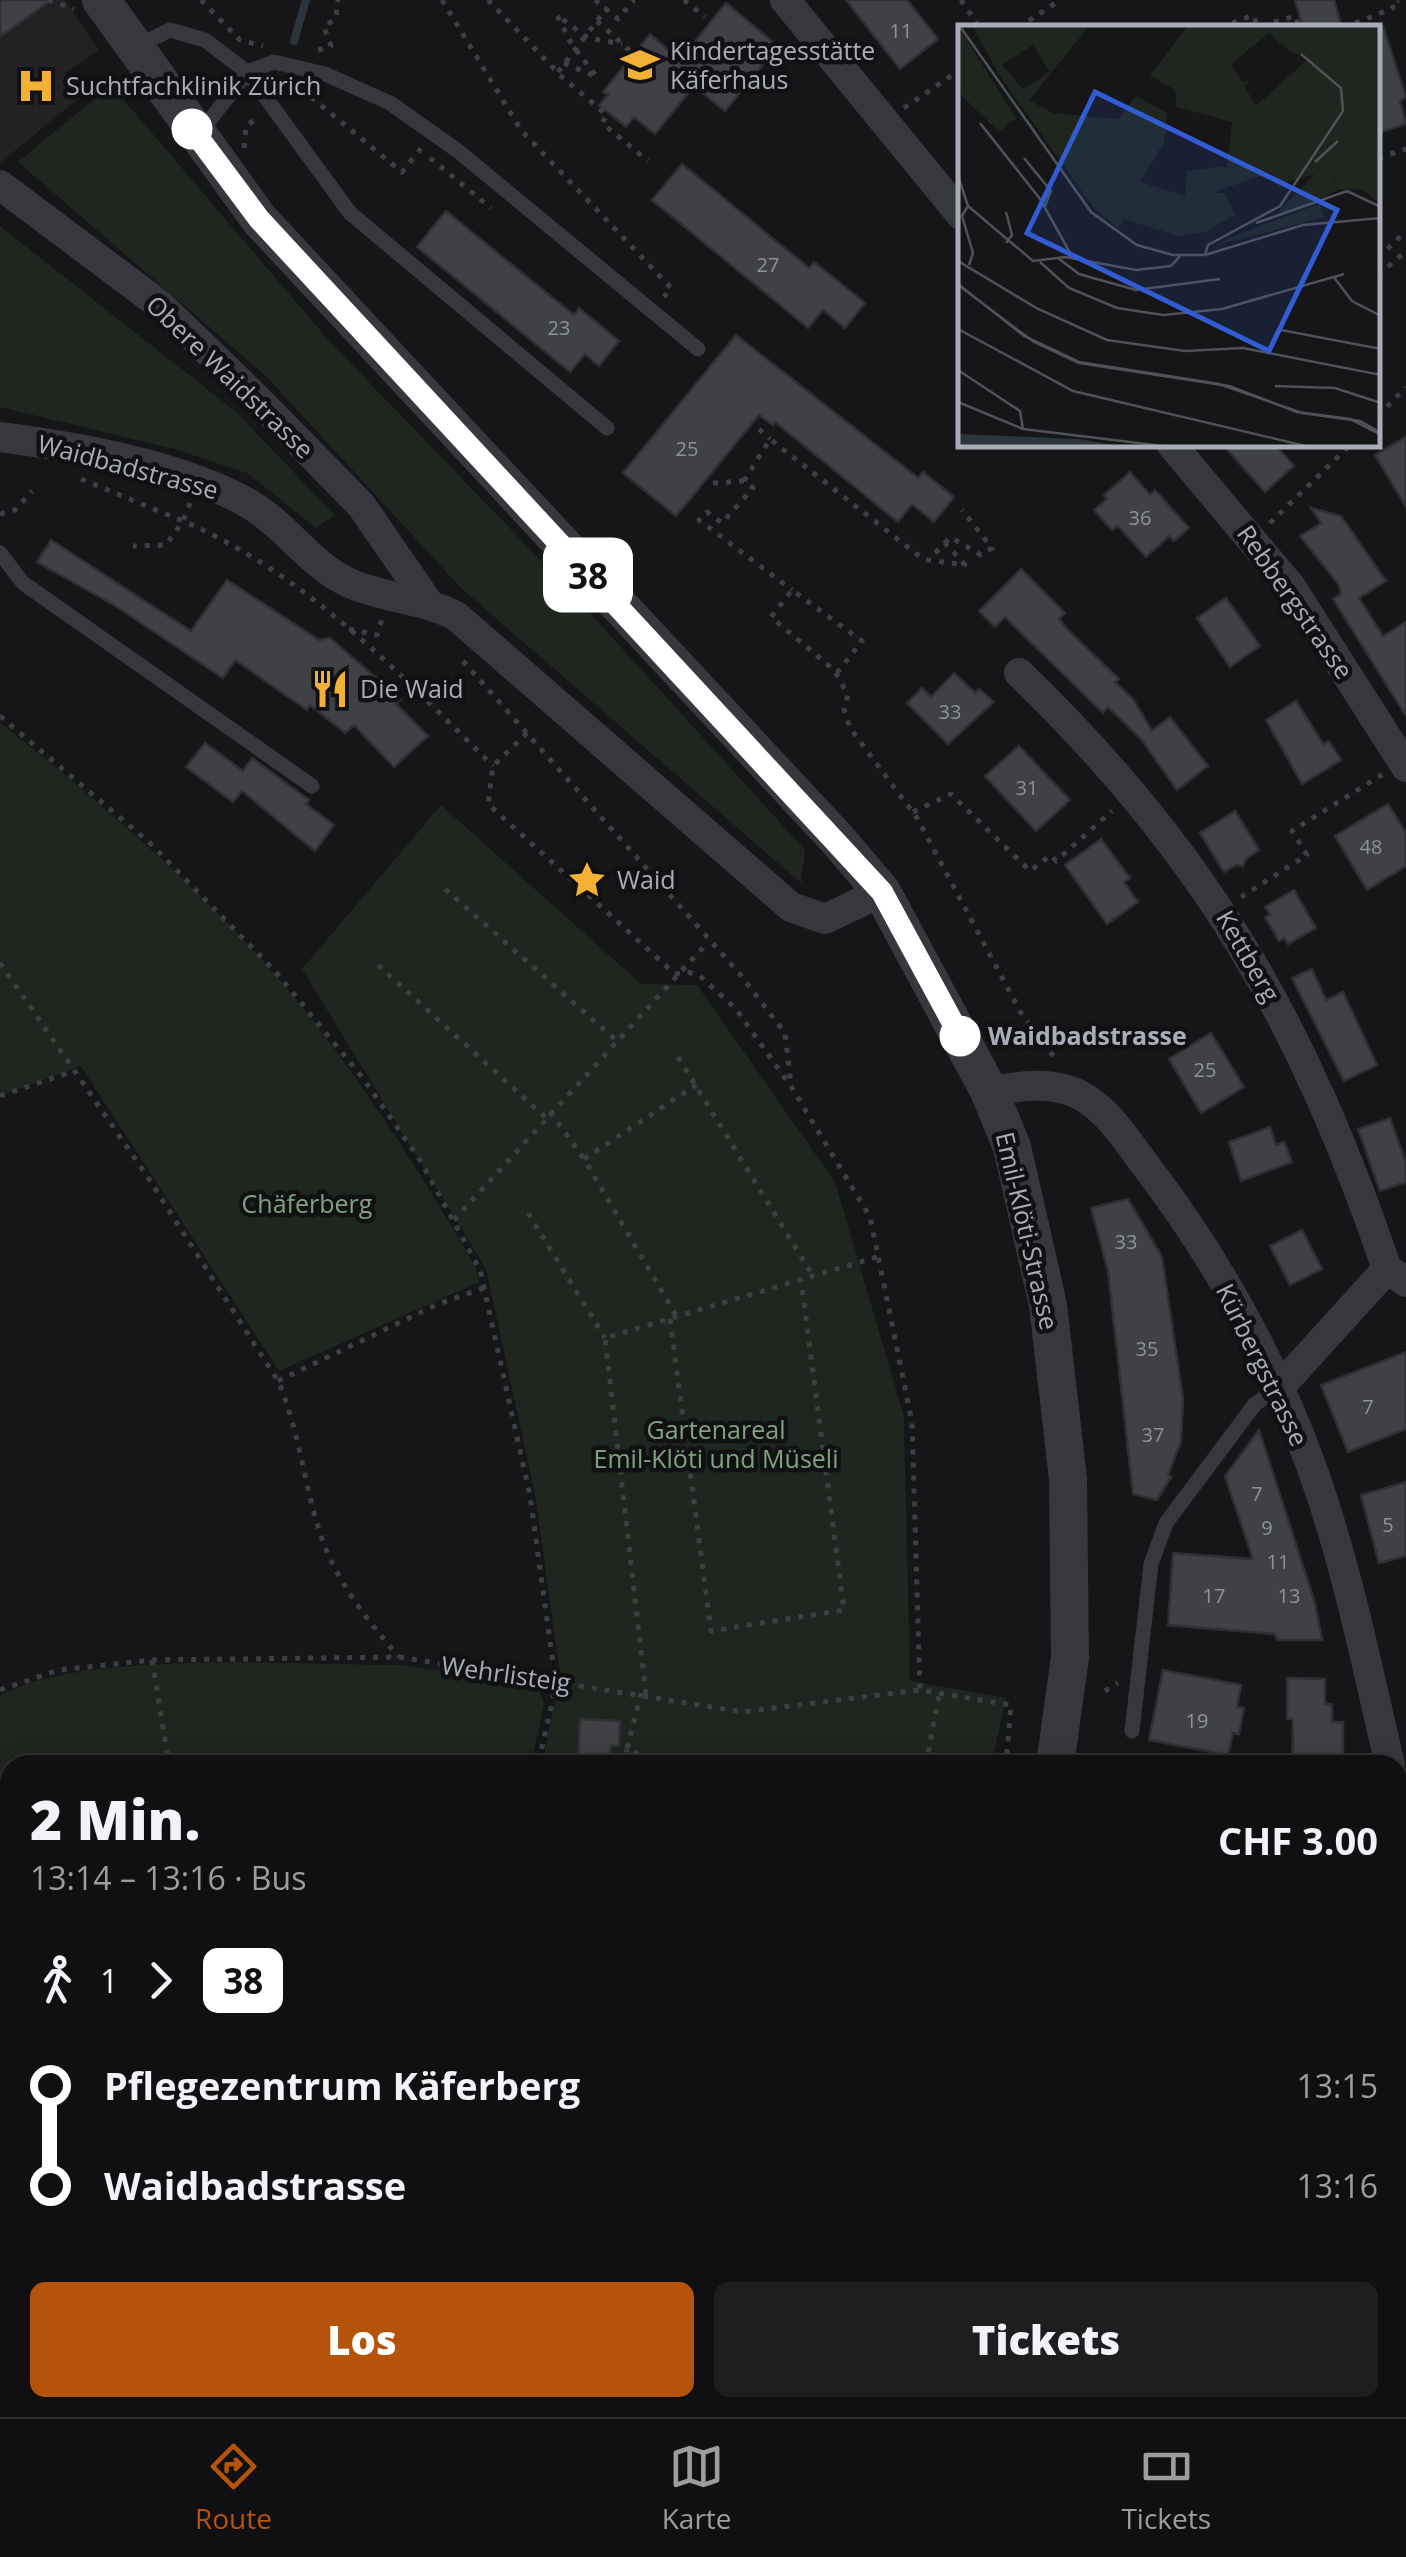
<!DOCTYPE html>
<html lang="de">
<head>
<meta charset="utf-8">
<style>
  body { margin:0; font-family:"Open Sans",sans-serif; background:#1e1e20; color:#f1f3f6; height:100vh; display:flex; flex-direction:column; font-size:38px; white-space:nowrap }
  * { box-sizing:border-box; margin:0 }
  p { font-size:32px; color:#9c9d9f }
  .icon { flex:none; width:55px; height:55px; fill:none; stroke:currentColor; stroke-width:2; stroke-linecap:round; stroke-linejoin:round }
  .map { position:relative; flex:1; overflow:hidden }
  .panel { position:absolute; left:0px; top:1755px; width:1408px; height:662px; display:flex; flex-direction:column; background:#101012; border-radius:30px 30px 0 0; box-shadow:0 5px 25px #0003,0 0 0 2px #303032 }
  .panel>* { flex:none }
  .badge { padding:0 20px; border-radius:15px; font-size:35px; line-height:65px }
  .map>.badge { position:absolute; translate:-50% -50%; box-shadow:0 0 0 5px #fff }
  .legs { display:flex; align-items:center; gap:15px; height:110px; padding:0 30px; font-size:32px }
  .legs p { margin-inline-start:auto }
  .head { display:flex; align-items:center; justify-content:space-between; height:170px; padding:0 30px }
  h1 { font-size:55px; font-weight:800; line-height:75px }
  .primary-button { display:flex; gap:20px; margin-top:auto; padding:20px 30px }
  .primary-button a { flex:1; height:115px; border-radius:15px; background:#b45309; color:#fff; font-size:40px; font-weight:800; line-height:115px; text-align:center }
  .primary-button a+a { background:#1e1e20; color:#f1f3f6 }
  ul { padding:0 30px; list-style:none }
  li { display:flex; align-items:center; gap:35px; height:100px; font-size:38px }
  li i { display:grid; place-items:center; width:15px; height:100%; margin:0 12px; background:currentColor }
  li i::after { content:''; width:25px; height:25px; margin:-12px; border:8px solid; border-radius:50%; background:#101012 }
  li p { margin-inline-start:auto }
  li:first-child i { background:linear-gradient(#0000 50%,currentColor 0) }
  li:last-child i { background:linear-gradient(currentColor 50%,#0000 0) }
  .tabs { display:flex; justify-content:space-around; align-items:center; height:140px; border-top:2px solid #303032; background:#101012; font-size:28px; color:#9c9d9f }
  .tabs a { display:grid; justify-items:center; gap:5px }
  .tabs .active { color:#b45309 }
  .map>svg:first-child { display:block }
  .built { fill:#222225 }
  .green { fill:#1e261f }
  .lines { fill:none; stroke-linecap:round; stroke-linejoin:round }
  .stream { stroke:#2c353c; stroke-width:8 }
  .building { fill:#404145; stroke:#303034; stroke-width:2.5 }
  .path { stroke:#3d3f44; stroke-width:5; stroke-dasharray:5 8; stroke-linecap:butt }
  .service { stroke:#37383d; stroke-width:15 }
  .minor { stroke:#37383d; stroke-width:30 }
  .tertiary { stroke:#37383d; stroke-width:38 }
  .line-1-casing { stroke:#fff; stroke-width:22 }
  .line-1 { stroke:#fff; stroke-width:15 }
  .stop-1-dot { fill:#fff; stroke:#fff; stroke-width:5 }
  .labels { text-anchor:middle; stroke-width:9; stroke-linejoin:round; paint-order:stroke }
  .number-label { font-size:20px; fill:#8e929b }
  .poi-label { font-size:25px; fill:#a8adb8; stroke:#111113; text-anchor:start }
  .street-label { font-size:25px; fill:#a8adb8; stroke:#111113 }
  .stop-label { font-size:25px; font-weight:bold; fill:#a8adb8; stroke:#111113; text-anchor:start }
  .park-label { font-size:25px; fill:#7fa381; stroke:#111113 }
  .inset-road { fill:none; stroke:#505258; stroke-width:2.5 }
  .view { fill:#325cd3; fill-opacity:0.15; stroke:#325cd3; stroke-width:5 }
  .inset-edge { fill:none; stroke:#a8adb8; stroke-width:5 }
</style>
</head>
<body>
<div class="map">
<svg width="1406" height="2417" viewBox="0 0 1406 2417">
  <rect width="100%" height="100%" fill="#161618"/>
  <path class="built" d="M0,0h65l34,50 -35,24 15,24 -79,65z"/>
  <g class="green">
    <path d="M111,85l220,258 228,236 246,271 -4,33 -341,-296 -194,-211 -248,-214z"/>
    <path d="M0,226l236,186 99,103 -19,13 -69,-55 -69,-23 -178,-43z"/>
    <path d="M0,722c100,81 201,165 284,263 74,88 135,185 192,283l3,14 -200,89 -198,-305 -81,30z"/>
    <path d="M441,805l200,179 56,1 138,197 69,235 6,264 96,17 -15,67h-449l18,-90 -25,-181 -49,-225 -184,-300z"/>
    <path d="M400,1665l138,20 6,19 -13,61h-521v350l-10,-1v-418c82,-47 300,-31 400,-31z"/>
    <path d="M246,2408h459l-5,9h-450z"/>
  </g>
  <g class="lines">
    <path class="stream" d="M294,41l12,-41"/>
  </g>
  <g class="building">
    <path d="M0,0h51l-51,37z"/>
    <path d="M846,0h61l31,39 -38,30z"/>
    <path d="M1295,0h39l8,28h-39z"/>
    <path d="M726,3l52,43 -53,65 -31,-25 -39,48 -21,-17 -8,10 -27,-22 9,-10 -5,-3 47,-58 30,26z"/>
    <path d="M1378,26h5l23,71 -6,4 6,23 -28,9z"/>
    <path d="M682,164l127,104 5,-6 51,41 -20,25 -22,-18 -15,18 -156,-128z"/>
    <path d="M446,211l128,104 5,-7 40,33 -20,25 -14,-12 -15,18 -153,-125z"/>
    <path d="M736,335l182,143 5,-6 31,25 -20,25 -22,-18 -14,18 -123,-100 -2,3 -14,-10 -83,101 -53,-43z"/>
    <path d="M1406,437v70l-31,-52z"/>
    <path d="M1223,445h52l19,21 -29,26z"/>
    <path d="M1130,472l20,23 5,-5 34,38 -15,13 -5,-5 -23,21 -28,-31 -6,4 -18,-20 13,-11 -3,-4z"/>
    <path d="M1311,508l30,8 45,65 -27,17 24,38 23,-14v94l-73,-117 8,-5 -2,-9 -39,-49 21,-13z"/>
    <path d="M51,540l140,91 36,-51 92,60 11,-2 71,61 -5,5 32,32 -34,31 -40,-42 -9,8 -35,-28 -3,5 -72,-50 -12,18 -109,-73 -77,-43z"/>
    <path d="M1021,569l44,44 -6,6 9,11 51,49 -4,3 18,17 19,32 18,-14 38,49 -31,24 -36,-51 -33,-32 -5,6 -98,-96 -10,10 -16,-16z"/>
    <path d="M1226,598l34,48 -30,21 -33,-49z"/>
    <path d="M954,673l21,20 4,-4 15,13 -46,42 -41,-41 15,-15 9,9z"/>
    <path d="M1296,701l27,43 6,-3 12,19 -39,24 -36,-64z"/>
    <path d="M205,743l38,28 9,-13 57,42 -3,4 28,21 -19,26 -73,-60 -9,11 -47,-35z"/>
    <path d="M1019,746l51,54 -34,31 -51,-55z"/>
    <path d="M1388,804l18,29v33l-39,24 -32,-54z"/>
    <path d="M1235,811l24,39 -13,9 -3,7 -7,-1 -12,7 -24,-39z"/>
    <path d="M1101,839l29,39 -6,4 14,20 -31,22 -42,-59z"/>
    <path d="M1294,890l22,38 -28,16 -4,-6 -5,3 -14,-24 5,-2 -5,-8z"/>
    <path d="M1312,969l14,31 17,-8 34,73 -33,16 -52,-103z"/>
    <path d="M1211,1033l33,54 -43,26 -32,-54z"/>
    <path d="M1390,1118l16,45v19l-26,9 -22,-62z"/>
    <path d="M1270,1127l6,18 8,-3 8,20 -51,19 -12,-39z"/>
    <path d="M1128,1199l34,58 21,142 -2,42 -13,34 3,2 -14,23 -24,-6 -25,-223 -17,-63z"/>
    <path d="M1302,1230l20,39 -32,16 -20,-39z"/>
    <path d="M1406,1352v77l-58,23 -27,-67z"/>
    <path d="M1259,1430l56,173 7,37h-45l-2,-6 -107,-9 5,-72 80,6 -28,-83z"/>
    <path d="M1406,1482v74l-27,7 -18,-68z"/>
    <path d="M1163,1670l78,15 -4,22 7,1 -5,26 -6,-1 -5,22 -79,-15z"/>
    <path d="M1287,1678l38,1v25h7v18h11v43h-51l1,-46h-6z"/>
    <path d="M580,1719l40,2 -1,25h-8l-3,15 -25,-2v-5h-5z"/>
  </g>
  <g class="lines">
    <g class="path">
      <path d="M48,0l26,9"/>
      <path d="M201,0l39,40 23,6"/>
      <path d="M442,0l79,130 150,158 -7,9"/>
      <path d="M488,0l74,77 45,38 -5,8 46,38"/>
      <path d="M595,0l11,9"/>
      <path d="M684,0l21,17"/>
      <path d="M961,0l19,28"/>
      <path d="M597,21l33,30"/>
      <path d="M1018,28l42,-28"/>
      <path d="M1220,28l33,-13 5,12 37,-11 4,12"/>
      <path d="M1343,28l50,-20 -1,-6 7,-2"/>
      <path d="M318,50l13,-4 -7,-19 12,-9 2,-18"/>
      <path d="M564,63l33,14 -25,-32 -15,-30 31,23 34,6"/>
      <path d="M558,72l48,-63 12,10 16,-19"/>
      <path d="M301,89l101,83 21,-26"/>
      <path d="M904,108l57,-39"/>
      <path d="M244,148l2,-22 10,-7"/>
      <path d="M430,158l61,50"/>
      <path d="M1378,158l28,-9"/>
      <path d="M1378,258l28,-27"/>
      <path d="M1378,275l28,-24"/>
      <path d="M1378,416l28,-29"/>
      <path d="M759,429l11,10"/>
      <path d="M81,479l102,42 -17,24 -33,1"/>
      <path d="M744,481l26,-42 153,120 5,1 37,5 -20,-22 -17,17"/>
      <path d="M713,483l31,-2 9,7 -31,35 -15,-11 -8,8 93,70"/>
      <path d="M190,503l-7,18c122,52 217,153 310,245"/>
      <path d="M0,514l15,-4 17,-19"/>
      <path d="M1270,523l80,-78"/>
      <path d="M945,543l5,-6 31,18 11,-7 -30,-38"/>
      <path d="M349,629l28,6 5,-16"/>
      <path d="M463,661l276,312 46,60 6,52"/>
      <path d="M837,673l25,-32 -70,-51 -21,27 63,53 14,25 -4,15 6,18 67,90 104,195 33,44"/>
      <path d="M0,716l150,127 125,128 87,106 58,83 60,110 50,226 26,189 -18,80"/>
      <path d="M527,733l-34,33 -5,38 187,170"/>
      <path d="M913,812l38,-18 79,77 21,-16 5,6 56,-50"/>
      <path d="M445,889l172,152"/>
      <path d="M1241,897l66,-42 -15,-24 91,-57"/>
      <path d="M0,963l147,213 131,205c22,51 26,106 44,158 17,46 46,82 77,118"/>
      <path d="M378,965l167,152"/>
      <path d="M675,974l13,-2 12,4 36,33 56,79 78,129 42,205 8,268"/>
      <path d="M678,1057l135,219"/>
      <path d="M0,1096l74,-25"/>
      <path d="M550,1112l34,47 93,158"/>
      <path d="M584,1159l112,-74"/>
      <path d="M528,1213l77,125"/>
      <path d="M454,1220l254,-278"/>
      <path d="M670,1319l41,312 133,-21 -43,-330"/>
      <path d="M278,1381l160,-77 46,-16"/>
      <path d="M152,1660l17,105"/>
      <path d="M0,1690l59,-20 93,-10 247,-3 344,55 177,-22 91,15 -5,60"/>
      <path d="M1105,1691l13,-8"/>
      <path d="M641,1693l-14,56 38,16"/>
      <path d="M646,1694l-41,-356 275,-82"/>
      <path d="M624,1765l3,-16"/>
      <path d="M926,1765l13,-70"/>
      <path d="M0,1903l10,12"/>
      <path d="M1398,1905l5,-2"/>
      <path d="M0,2124l10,1"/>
      <path d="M1398,2183l8,5"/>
      <path d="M239,2408l4,9"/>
      <path d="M258,2417l1,-9"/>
      <path d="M406,2417l2,-9"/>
      <path d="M542,2417l4,-9"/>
      <path d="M1245,2417l5,-9"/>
      <path d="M1356,2417l5,-9"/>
      <path d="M1389,2417h4"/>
    </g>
    <g class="service">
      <path d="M135,47l35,-17 35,10 42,32 103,141 257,215"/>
      <path d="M199,134l48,-62 27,-10 51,12 65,29 68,48 240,198"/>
      <path d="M0,553l23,30 289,203"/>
      <path d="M1132,1731l19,-167 15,-41 89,-119 24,-16"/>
    </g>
    <g class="minor">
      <path d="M785,0l176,215"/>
      <path d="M0,185l160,120 96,93 105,107 66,96"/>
      <path d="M0,437c77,10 184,28 251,68 35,21 59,59 96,77 34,16 74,16 109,34l335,291 34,12 57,-27"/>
      <path d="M1172,445l119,142 115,180"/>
      <path d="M1019,673c188,181 284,350 368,596l19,13"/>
      <path d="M989,1091c24,-3 50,-9 75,-2 37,9 60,48 82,77 69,90 129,197 167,305 34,95 54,196 77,294"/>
      <path d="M1279,1388l108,-119"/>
      <path d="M1398,1796l8,36"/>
      <path d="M1398,1950l8,-3"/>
      <path d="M947,2417l6,-9"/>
      <path d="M1099,2417l5,-9"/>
    </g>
    <g class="tertiary">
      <path d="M101,0l158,219 578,620 45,53 107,199 23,56 36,158 20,174 2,178 -15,108"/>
      <path d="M735,2417l5,-9"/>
    </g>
  </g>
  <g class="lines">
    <g class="line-1-casing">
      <path id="line-1" d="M192,129l67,90 623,673 78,144"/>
    </g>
    <use href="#line-1" class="line-1"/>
  </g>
  <defs>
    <g id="school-bare" transform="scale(3)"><path d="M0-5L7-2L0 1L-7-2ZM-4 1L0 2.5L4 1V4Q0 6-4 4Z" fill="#f2b134" stroke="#111113" stroke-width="2.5" paint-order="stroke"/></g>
    <g id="hospital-bare" transform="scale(3)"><path d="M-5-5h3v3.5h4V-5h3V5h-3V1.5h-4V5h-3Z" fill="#f2b134" stroke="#111113" stroke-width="2.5" paint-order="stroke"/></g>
    <g id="restaurant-bare" transform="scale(3)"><path d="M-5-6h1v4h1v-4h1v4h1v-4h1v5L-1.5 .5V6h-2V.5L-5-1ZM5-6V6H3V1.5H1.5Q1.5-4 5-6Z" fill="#f2b134" stroke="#111113" stroke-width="2.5" paint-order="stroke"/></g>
    <g id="sight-bare" transform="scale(3)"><path d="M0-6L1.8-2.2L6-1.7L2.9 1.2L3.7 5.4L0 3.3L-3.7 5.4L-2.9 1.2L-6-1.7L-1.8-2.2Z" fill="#f2b134" stroke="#111113" stroke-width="2.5" paint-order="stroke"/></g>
  </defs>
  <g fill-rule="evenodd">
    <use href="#school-bare" x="640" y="65"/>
    <use href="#hospital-bare" x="36" y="86"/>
    <use href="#restaurant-bare" x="330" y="689"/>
    <use href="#sight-bare" x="587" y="880"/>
  </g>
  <g class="stop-1-dot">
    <circle cx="192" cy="129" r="18"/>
    <circle cx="960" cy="1036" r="18"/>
  </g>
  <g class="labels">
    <g class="number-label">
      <text x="901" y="38">11</text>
      <text x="768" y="272">27</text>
      <text x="559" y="335">23</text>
      <text x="687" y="456">25</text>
      <text x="1140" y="525">36</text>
      <text x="950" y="719">33</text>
      <text x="1027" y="795">31</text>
      <text x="1371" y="854">48</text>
      <text x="1205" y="1077">25</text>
      <text x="1126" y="1249">33</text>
      <text x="1147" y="1356">35</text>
      <text x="1368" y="1414">7</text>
      <text x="1153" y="1442">37</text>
      <text x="1257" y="1501">7</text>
      <text x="1388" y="1532">5</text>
      <text x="1267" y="1535">9</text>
      <text x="1278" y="1569">11</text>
      <text x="1214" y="1603">17</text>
      <text x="1289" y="1603">13</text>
      <text x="1197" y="1728">19</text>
    </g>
    <g class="poi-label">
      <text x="670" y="60">Kindertagesstätte<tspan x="670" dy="29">Käferhaus</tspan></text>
      <text x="66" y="95">Suchtfachklinik Zürich</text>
      <text x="360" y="698">Die Waid</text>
      <text x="617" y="889">Waid</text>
    </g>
    <g class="street-label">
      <text transform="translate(230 377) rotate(44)" y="9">Obere Waidstrasse</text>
      <text transform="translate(128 467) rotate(15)" y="9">Waidbadstrasse</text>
      <text transform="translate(1295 602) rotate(55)" y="9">Rebbergstrasse</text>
      <text transform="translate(1248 956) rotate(60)" y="9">Kettberg</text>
      <text transform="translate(1027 1231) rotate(77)" y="9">Emil-Klöti-Strasse</text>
      <text transform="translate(1262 1365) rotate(64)" y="9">Kürbergstrasse</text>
      <text transform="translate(506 1674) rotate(8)" y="9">Wehrlisteig</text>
    </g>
    <g class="stop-label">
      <text x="988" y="1045">Waidbadstrasse</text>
    </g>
    <g class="park-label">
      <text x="307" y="1213">Chäferberg</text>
      <text x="716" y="1439">Gartenareal<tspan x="716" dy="29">Emil-Klöti und Müseli</tspan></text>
    </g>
  </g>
  <g transform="translate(958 25)">
    <rect width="422" height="422" fill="#161618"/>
    <path d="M14,0h118l-61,75 24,13 65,6 18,-23 31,17 -3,29 -24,40 45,14 2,-25 40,-5 5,-44 -55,-15 -2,-17 -25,-15 39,-50h191v179l-19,-15 -22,1 -8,-20 7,20 -53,24 -7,-2 37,-38 -30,9 -15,-10 -59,20h15l9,22 -30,17 -27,4 -53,-17 -7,9 -25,-21 -94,-132zM311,8l21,19 19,6 -53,48 -12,-20 7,-5 -9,1 -11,-18zM75,20l17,27 -27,17 -21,-24zM0,1l58,92 -17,14 -41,-40zM362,179l4,13 -114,30 46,-20z" fill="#1e261f" fill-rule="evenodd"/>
    <path d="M0,409l121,5 46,8h-167z" fill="#2c353c"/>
    <path class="inset-road" d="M1,0l132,187 46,33 36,10h32l98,-30 78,-7M22,98l60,76 33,59M66,133l27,33 -6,15M357,137l23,-21M0,151l10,30M48,187l6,23 -6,8M298,198l91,-32 34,16M247,230l3,-10 72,-39 63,-95 -2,-23 -40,-34M100,233l21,16 57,16 84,-11M0,236l80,48 69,31 78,11 58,-3 138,27M82,237l29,26 48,20 46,7 59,-6 122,-35M11,240l4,-12 -11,-37 6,-10 65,55 32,-4 71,13 35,-4 9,-10M375,251l19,25 29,15M0,259l66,52 55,26 140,22 83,29 58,8 21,12M0,260l76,57 45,21 150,23 68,26 53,7 31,16M0,304l115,62 237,56M323,305l100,19M0,345l62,41 3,18M317,361l60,2 46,15M0,377l65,27 148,18"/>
    <path class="view" d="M137,67l242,118 -68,141 -242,-118z"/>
    <rect width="422" height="422" class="inset-edge"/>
  </g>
</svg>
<b class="badge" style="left:588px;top:575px;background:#fff;color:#111">38</b>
<section class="panel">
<div class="head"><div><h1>2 Min.</h1><p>13:14 – 13:16 · Bus</p></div><b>CHF 3.00</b></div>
<div class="legs"><svg class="icon" aria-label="walk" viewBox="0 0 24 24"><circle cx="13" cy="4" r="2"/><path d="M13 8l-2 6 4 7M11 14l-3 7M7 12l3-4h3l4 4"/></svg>1<svg class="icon" aria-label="forward" viewBox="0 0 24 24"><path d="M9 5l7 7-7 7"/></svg><b class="badge" style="background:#fff;color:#111">38</b></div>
<ul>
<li><i style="color:#fff"></i><b>Pflegezentrum Käferberg</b><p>13:15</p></li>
<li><i style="color:#fff"></i><b>Waidbadstrasse</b><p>13:16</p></li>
</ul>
<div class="primary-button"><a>Los</a><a>Tickets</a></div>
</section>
</div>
<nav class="tabs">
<a class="active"><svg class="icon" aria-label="directions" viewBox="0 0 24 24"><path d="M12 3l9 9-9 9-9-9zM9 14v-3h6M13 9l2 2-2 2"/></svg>Route</a>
<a><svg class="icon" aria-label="map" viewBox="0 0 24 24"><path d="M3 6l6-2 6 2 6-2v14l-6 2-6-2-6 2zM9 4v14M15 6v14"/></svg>Karte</a>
<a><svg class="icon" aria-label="tickets" viewBox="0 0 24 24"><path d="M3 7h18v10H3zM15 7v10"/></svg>Tickets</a>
</nav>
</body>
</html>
